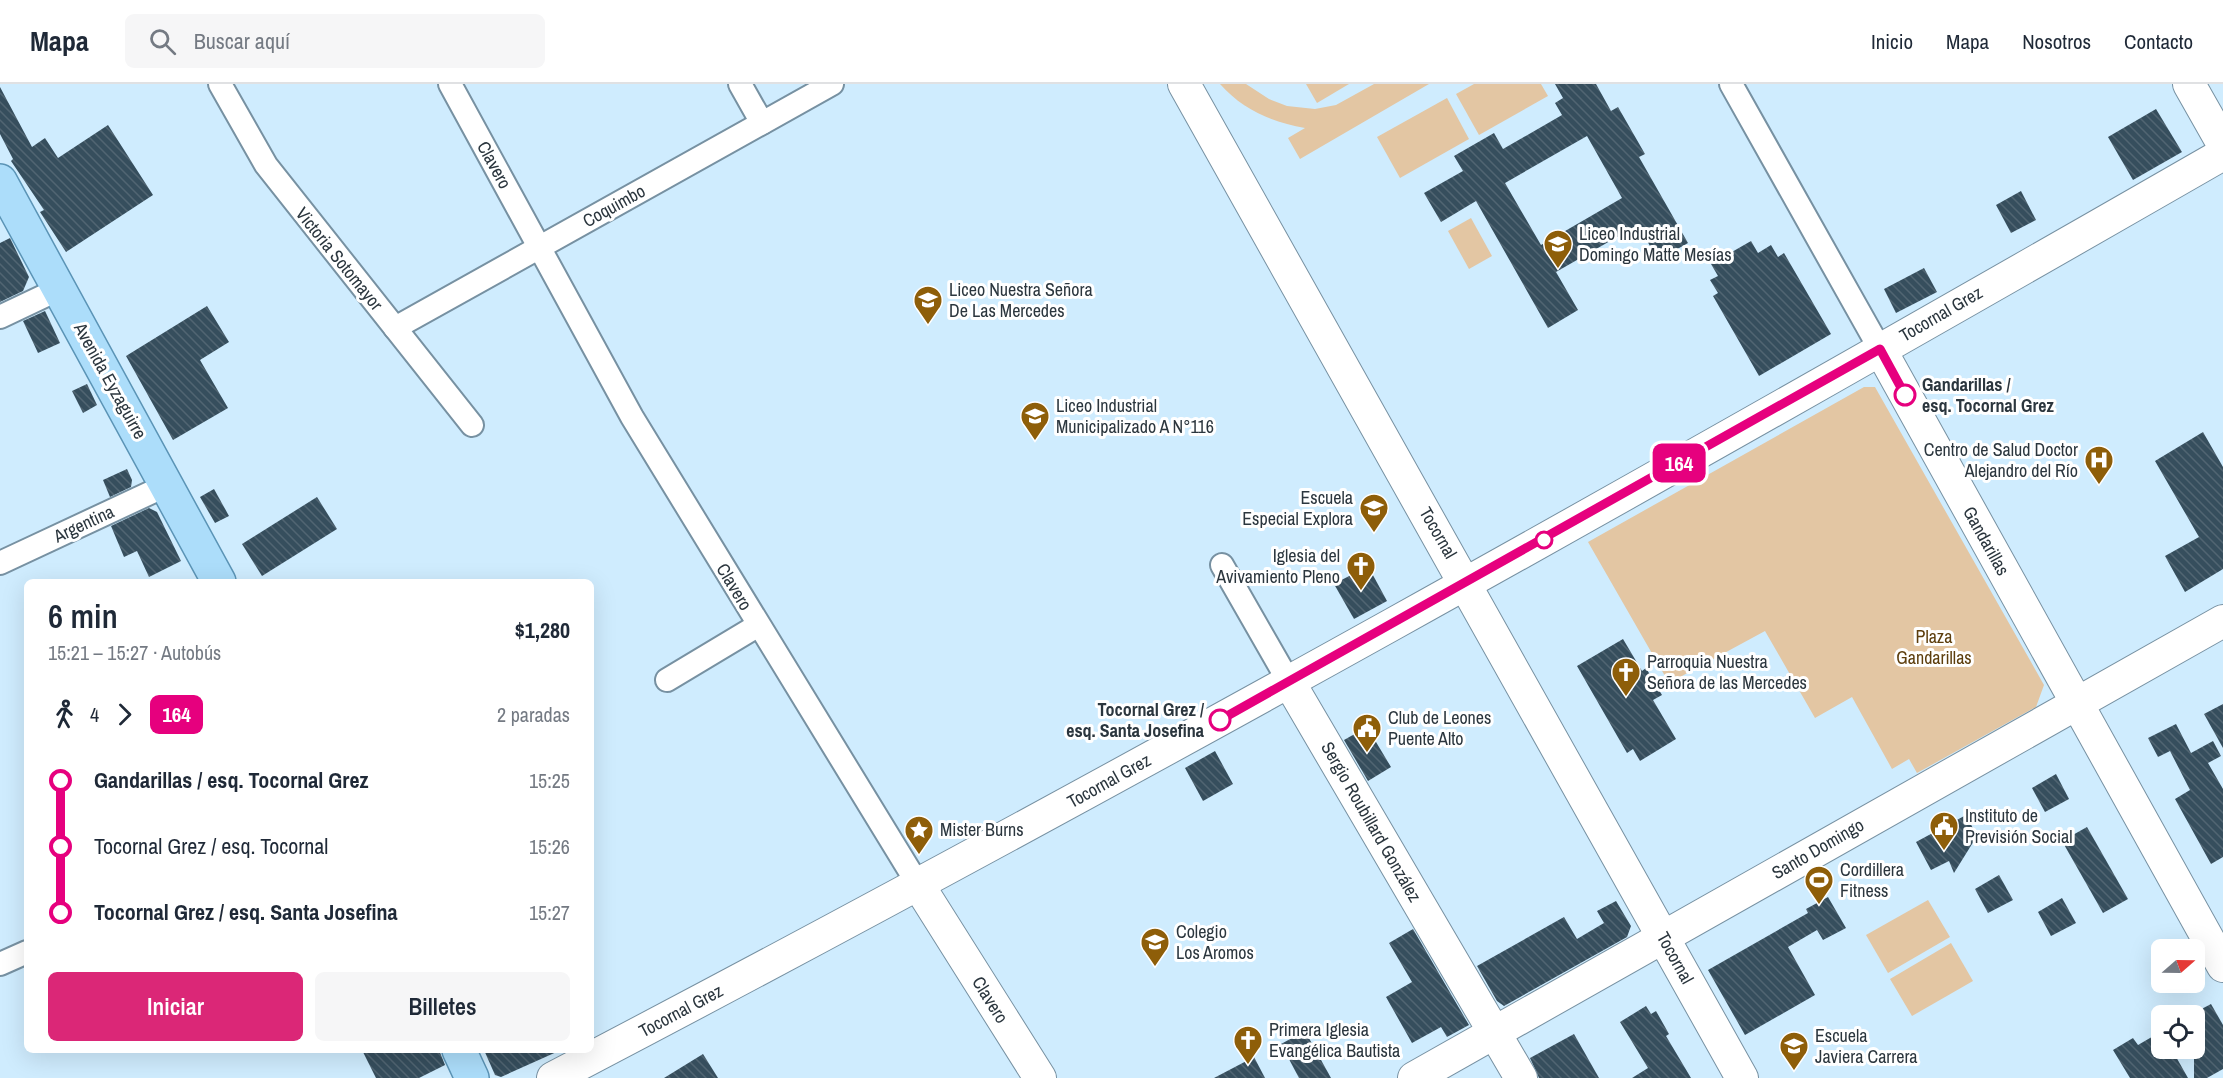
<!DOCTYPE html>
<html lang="es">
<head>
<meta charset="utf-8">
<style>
  body { margin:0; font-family:"Archivo Narrow",sans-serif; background:#f6f6f7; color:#1f2937; height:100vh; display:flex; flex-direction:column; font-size:22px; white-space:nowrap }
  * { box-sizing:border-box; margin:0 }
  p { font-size:20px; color:#747a83 }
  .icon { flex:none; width:33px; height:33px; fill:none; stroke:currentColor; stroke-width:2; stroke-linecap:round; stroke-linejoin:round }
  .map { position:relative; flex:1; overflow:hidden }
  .details { position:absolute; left:24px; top:495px; width:570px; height:474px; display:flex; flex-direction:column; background:#fff; border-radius:9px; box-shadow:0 6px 24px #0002 }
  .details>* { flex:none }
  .badge { padding:0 12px; border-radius:9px; font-size:21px; line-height:39px }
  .needle { width:39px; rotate:70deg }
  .fabs { position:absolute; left:2151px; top:855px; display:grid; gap:12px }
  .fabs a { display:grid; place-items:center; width:54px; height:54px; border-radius:9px; background:#fff; box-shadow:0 6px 24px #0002; font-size:30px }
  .map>.badge { position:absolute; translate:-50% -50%; box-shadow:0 0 0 3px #fff }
  .legs { display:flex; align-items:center; gap:9px; height:66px; padding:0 24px; font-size:20px }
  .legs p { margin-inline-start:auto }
  .overview { display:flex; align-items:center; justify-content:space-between; height:102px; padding:0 24px }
  h1 { font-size:33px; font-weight:600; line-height:45px }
  .cta { display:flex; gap:12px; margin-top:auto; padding:12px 24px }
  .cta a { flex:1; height:69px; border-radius:9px; background:#db2777; color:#fff; font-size:24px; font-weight:600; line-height:69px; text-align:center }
  .cta a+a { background:#f6f6f7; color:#1f2937 }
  ul { padding:0 24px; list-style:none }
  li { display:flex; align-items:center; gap:21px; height:66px; font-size:22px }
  li i { display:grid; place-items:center; width:9px; height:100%; margin:0 8px; background:currentColor }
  li i::after { content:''; width:15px; height:15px; margin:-8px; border:4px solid; border-radius:50%; background:#fff }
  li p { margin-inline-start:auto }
  li:first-child i { background:linear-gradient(#0000 50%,currentColor 0) }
  li:last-child i { background:linear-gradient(currentColor 50%,#0000 0) }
  header { display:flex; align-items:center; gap:36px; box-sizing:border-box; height:84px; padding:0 30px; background:#fff; border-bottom:2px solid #e0e1e3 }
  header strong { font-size:28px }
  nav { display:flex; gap:33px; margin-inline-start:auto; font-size:21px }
  .search { width:420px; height:54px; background:#f6f6f7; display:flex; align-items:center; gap:15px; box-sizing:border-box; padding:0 21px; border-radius:9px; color:#747a83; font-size:22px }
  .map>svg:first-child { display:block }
  .green { fill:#e3c6a3 }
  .building { fill:url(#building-back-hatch); fill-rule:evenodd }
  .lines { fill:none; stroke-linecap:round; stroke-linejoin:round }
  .street-casing { stroke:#7791a2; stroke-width:26 }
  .secondary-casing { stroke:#7791a2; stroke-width:34 }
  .primary-casing { stroke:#5b94b6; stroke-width:36 }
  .street { stroke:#fff; stroke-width:22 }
  .secondary { stroke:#fff; stroke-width:32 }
  .primary { stroke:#acddfa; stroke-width:33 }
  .line-1-casing { stroke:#fff; stroke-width:14 }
  .line-1 { stroke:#e6007e; stroke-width:9 }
  .stop-1-dot { fill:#fff; stroke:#e6007e; stroke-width:3 }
  .labels { text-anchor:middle; stroke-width:6; stroke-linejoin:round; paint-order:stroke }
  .street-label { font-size:18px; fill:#2b363e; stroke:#fff }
  .poi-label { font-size:18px; fill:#2b363e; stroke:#fff; text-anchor:start }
  .stop-label { font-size:18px; font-weight:bold; fill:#2b363e; stroke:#fff; text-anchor:start }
  .park-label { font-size:18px; fill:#5c3d0c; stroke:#fff }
</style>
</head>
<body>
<header>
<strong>Mapa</strong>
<div class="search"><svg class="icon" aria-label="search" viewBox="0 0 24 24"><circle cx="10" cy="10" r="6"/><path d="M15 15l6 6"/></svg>Buscar aquí</div>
<nav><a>Inicio</a><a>Mapa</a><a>Nosotros</a><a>Contacto</a></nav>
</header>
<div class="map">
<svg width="2223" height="994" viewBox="0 0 2223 994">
  <defs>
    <pattern id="building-back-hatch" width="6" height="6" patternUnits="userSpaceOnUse" patternTransform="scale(1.5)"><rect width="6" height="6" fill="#364e5d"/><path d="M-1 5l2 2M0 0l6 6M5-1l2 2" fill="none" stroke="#516572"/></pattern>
  </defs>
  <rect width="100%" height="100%" fill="#cfecfe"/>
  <g class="green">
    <path d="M1220,0h26l23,15 18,7 28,3 21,-4 38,-21h55l-129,75 -12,-21 17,-10c-33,-6 -62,-18 -85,-44z"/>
    <path d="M1306,0h43l-32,19z"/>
    <path d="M1474,0h67l7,12 -69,39 -23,-41z"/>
    <path d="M1447,14l22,41 -69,39 -23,-41z"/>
    <path d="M1471,134l21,38 -23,13 -21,-38z"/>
    <path d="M1864,303h11l169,298 -8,22 -119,66 -8,-14 -17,10 -40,-72 -37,21 -50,-87 -96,52 -81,-141z"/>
    <path d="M1928,816l22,37 -62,36 -22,-38z"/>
    <path d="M1951,859l22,38 -61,35 -22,-37z"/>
  </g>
  <g class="building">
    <path d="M1555,0h41l15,27 7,-4 27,47 -6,3 49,86 -30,17 -20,-35 -82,47 22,38 -30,18 -72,-127 -35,21 -17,-29 39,-22 -9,-15 40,-23 9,16 59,-34 -7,-12 8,-5zM1587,52l35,62 -81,47 -36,-62z"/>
    <path d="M0,3l32,60 13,-9 13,20 50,-33 45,70 -87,57 -26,-40 4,-2 -33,-49 2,-2 -13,-25z"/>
    <path d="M2156,25l26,43 -49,28 -25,-43z"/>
    <path d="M2021,107l15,29 -25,13 -15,-28z"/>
    <path d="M10,154l19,39 -6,14 -23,11v-59z"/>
    <path d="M1751,157l7,12 13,-8 7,12 6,-4 47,81 -72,42 -46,-80 5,-3 -8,-13 8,-4 -7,-12z"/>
    <path d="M1924,184l13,24 -41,21 -12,-24z"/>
    <path d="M207,222l22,36 -29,18 28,48 -55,32 -47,-84z"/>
    <path d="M45,227l15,32 -22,10 -15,-32z"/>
    <path d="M87,300l10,21 -14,8 -11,-22z"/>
    <path d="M2203,348l20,35v102l-38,23 -20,-36 34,-19 -44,-76z"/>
    <path d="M127,385l5,11 -1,7 -21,10 -7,-17z"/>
    <path d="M214,405l15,27 -14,7 -15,-26z"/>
    <path d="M317,413l20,32 -75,47 -20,-32z"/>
    <path d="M149,424l8,4 24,49 -32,16 -12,-26 -13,6 -13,-31z"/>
    <path d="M1368,482l19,35 -33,18 -20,-35z"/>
    <path d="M1623,555l19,32 4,-3 16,27 -9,5 23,39 -36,22 -7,-12 -6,4 -50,-87z"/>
    <path d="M2223,620v44l-19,-34z"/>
    <path d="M2176,640l15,29 22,-12 8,15 -13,7 15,26v68l-12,7 -36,-65 15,-9 -20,-39 -12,6 -10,-19z"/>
    <path d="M1367,643l24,40 -23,14 -24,-41z"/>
    <path d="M1215,667l18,33 -30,17 -18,-33z"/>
    <path d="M2056,690l13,25 -24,13 -13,-24z"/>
    <path d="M1966,731l11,21 -23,37 -5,-12 -18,9 -15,-28z"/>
    <path d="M2087,743l41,72 -25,14 -41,-72z"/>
    <path d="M1999,791l14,25 -25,13 -13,-24z"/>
    <path d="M1828,813l18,31 -23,12 -6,-10 -29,17 27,48 -70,40 -37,-65 100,-57 -2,-4z"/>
    <path d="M2062,814l14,25 -25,13 -13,-24z"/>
    <path d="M1616,817l15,25 -4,11 -123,69 -7,-5 -20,-35 87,-49 13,22 27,-16 -7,-12z"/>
    <path d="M1413,845l56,96 -22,12 -6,-10 -29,16 -26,-46 26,-15 -23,-39z"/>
    <path d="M2211,920l12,21v44l-16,9h-13v-65z"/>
    <path d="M1646,922l5,8 5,-3 13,23 -3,2 25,42h-59l16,-10 -28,-46z"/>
    <path d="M1305,947l26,47h-32l-18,-34z"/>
    <path d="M2162,947v17h9l17,30h-58l-17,-28 20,-12 5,7z"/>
    <path d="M1574,950l25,44h-60l-9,-20z"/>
    <path d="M362,966h77l6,15 -26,13h-43z"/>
    <path d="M484,966h77l-60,27 -6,-2z"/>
    <path d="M703,970l15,24h-54z"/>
    <path d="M1254,973l11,21h-51z"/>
  </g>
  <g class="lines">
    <g class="street-casing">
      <g id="street">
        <path d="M220,0l46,81 206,260"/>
        <path d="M450,0l182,333 287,469"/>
        <path d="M740,0l22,39"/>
        <path d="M1731,0l149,265"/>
        <path d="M0,233l59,-28"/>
        <path d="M395,244l437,-244"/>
        <path d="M0,479l167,-78"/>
        <path d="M1222,481l67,117"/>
        <path d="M667,596l90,-54"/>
        <path d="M0,880l27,-12"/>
      </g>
    </g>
    <g class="secondary-casing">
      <g id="secondary">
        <path d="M1184,0l558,994"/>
        <path d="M2189,0l34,60"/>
        <path d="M1880,265l343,617"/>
        <path d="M1289,598l232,396"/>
        <path d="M919,802l121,192"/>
        <path d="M553,994c564,-295 1118,-607 1670,-924"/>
        <path d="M1414,994l809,-457"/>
      </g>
    </g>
    <g class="primary-casing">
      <g id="primary">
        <path d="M0,97l219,401"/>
        <path d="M459,966l13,28"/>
      </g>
    </g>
    <use href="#street" class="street"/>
    <use href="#secondary" class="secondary"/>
    <use href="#primary" class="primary"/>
  </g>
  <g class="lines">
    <g class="line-1-casing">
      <path id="line-1" d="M1220,636l660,-371 25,46"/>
    </g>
    <use href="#line-1" class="line-1"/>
  </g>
  <defs>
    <g id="school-pin" transform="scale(1.5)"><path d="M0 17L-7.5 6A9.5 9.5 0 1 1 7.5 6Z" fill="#8e5e09" stroke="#fff"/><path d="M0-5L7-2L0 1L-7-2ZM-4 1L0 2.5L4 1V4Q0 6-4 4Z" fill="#fff"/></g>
    <g id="hospital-pin" transform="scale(1.5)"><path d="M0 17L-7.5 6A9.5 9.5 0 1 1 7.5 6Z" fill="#8e5e09" stroke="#fff"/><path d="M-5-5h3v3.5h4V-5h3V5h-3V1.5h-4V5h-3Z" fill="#fff"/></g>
    <g id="church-pin" transform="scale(1.5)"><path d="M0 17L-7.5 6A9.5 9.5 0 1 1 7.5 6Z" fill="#8e5e09" stroke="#fff"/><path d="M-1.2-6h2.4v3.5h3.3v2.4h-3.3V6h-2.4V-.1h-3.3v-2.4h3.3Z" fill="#fff"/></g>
    <g id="civic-pin" transform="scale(1.5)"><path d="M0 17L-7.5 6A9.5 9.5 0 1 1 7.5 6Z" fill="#8e5e09" stroke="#fff"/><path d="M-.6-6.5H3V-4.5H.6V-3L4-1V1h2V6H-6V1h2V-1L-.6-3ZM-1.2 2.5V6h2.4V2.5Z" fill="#fff"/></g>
    <g id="sight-pin" transform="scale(1.5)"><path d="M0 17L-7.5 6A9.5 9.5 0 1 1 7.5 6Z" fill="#8e5e09" stroke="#fff"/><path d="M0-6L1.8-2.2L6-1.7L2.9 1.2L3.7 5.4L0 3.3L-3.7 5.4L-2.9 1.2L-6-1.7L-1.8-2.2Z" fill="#fff"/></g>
    <g id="stadium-pin" transform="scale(1.5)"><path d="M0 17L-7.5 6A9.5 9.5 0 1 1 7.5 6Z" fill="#8e5e09" stroke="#fff"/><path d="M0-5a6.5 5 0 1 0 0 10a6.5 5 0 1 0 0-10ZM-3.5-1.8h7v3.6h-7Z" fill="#fff"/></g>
  </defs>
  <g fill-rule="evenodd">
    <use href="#school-pin" x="1558" y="160"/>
    <use href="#school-pin" x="928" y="216"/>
    <use href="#school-pin" x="1035" y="332"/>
    <use href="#hospital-pin" x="2099" y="376"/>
    <use href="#school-pin" x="1374" y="424"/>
    <use href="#church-pin" x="1361" y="482"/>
    <use href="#church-pin" x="1626" y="588"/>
    <use href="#civic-pin" x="1367" y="644"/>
    <use href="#civic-pin" x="1944" y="742"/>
    <use href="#sight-pin" x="919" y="746"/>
    <use href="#stadium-pin" x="1819" y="796"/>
    <use href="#school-pin" x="1155" y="858"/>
    <use href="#church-pin" x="1248" y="956"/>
    <use href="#school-pin" x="1794" y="962"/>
  </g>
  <g class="stop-1-dot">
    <circle cx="1905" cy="311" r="10"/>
    <circle cx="1544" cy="456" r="8"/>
    <circle cx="1220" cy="636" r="10"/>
  </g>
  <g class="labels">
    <g class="street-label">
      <text transform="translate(494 81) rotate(61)" y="6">Clavero</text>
      <text transform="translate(614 122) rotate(-29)" y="6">Coquimbo</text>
      <text transform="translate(339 175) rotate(51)" y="6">Victoria Sotomayor</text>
      <text transform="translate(1941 230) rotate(-30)" y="6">Tocornal Grez</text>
      <text transform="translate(110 297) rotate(61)" y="6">Avenida Eyzaguirre</text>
      <text transform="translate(84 440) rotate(-25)" y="6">Argentina</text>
      <text transform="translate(1438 449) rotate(60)" y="6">Tocornal</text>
      <text transform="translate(1986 457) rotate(61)" y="6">Gandarillas</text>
      <text transform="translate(734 503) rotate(59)" y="6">Clavero</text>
      <text transform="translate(1109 697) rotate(-29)" y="6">Tocornal Grez</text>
      <text transform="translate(1371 738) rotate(60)" y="6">Sergio Roubillard González</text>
      <text transform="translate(1818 765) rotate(-30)" y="6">Santo Domingo</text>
      <text transform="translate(1675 874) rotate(61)" y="6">Tocornal</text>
      <text transform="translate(990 916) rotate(58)" y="6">Clavero</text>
      <text transform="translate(681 927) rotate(-28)" y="6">Tocornal Grez</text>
    </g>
    <g class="poi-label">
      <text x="1579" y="156">Liceo Industrial<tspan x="1579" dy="21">Domingo Matte Mesías</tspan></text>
      <text x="949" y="212">Liceo Nuestra Señora<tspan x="949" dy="21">De Las Mercedes</tspan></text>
      <text x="1056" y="328">Liceo Industrial<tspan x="1056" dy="21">Municipalizado A N°116</tspan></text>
      <text x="2078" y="372" text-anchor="end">Centro de Salud Doctor<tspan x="2078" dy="21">Alejandro del Río</tspan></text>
      <text x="1353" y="420" text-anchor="end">Escuela<tspan x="1353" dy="21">Especial Explora</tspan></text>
      <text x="1340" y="478" text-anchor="end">Iglesia del<tspan x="1340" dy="21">Avivamiento Pleno</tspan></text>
      <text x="1647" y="584">Parroquia Nuestra<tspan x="1647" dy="21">Señora de las Mercedes</tspan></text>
      <text x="1388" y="640">Club de Leones<tspan x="1388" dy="21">Puente Alto</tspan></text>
      <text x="1965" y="738">Instituto de<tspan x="1965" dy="21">Previsión Social</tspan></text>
      <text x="940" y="752">Mister Burns</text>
      <text x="1840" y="792">Cordillera<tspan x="1840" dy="21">Fitness</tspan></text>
      <text x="1176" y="854">Colegio<tspan x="1176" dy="21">Los Aromos</tspan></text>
      <text x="1269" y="952">Primera Iglesia<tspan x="1269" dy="21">Evangélica Bautista</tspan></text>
      <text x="1815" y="958">Escuela<tspan x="1815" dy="21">Javiera Carrera</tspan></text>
    </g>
    <g class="stop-label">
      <text x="1922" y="307">Gandarillas /<tspan x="1922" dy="21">esq. Tocornal Grez</tspan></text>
      <text x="1204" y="632" text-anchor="end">Tocornal Grez /<tspan x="1204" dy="21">esq. Santa Josefina</tspan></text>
    </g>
    <g class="park-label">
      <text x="1934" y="559">Plaza<tspan x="1934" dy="21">Gandarillas</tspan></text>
    </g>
  </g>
</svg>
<div class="fabs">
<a><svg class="needle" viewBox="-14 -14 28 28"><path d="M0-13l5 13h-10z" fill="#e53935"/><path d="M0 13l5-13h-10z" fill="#747a83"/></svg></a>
<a><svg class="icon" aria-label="locate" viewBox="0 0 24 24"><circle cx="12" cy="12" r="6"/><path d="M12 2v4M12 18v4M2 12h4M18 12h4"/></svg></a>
</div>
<b class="badge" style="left:1679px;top:379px;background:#e6007e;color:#fff">164</b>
<section class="details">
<div class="overview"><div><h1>6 min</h1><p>15:21 – 15:27 · Autobús</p></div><b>$1,280</b></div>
<div class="legs"><svg class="icon" aria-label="walk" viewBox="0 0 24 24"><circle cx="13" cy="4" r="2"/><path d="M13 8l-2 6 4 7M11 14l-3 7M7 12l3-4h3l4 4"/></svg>4<svg class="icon" aria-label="forward" viewBox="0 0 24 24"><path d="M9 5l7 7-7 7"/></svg><b class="badge" style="background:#e6007e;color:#fff">164</b><p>2 paradas</p></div>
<ul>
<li><i style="color:#e6007e"></i><b>Gandarillas / esq. Tocornal Grez</b><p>15:25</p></li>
<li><i style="color:#e6007e"></i><span>Tocornal Grez / esq. Tocornal</span><p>15:26</p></li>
<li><i style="color:#e6007e"></i><b>Tocornal Grez / esq. Santa Josefina</b><p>15:27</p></li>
</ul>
<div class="cta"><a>Iniciar</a><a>Billetes</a></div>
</section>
</div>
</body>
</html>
